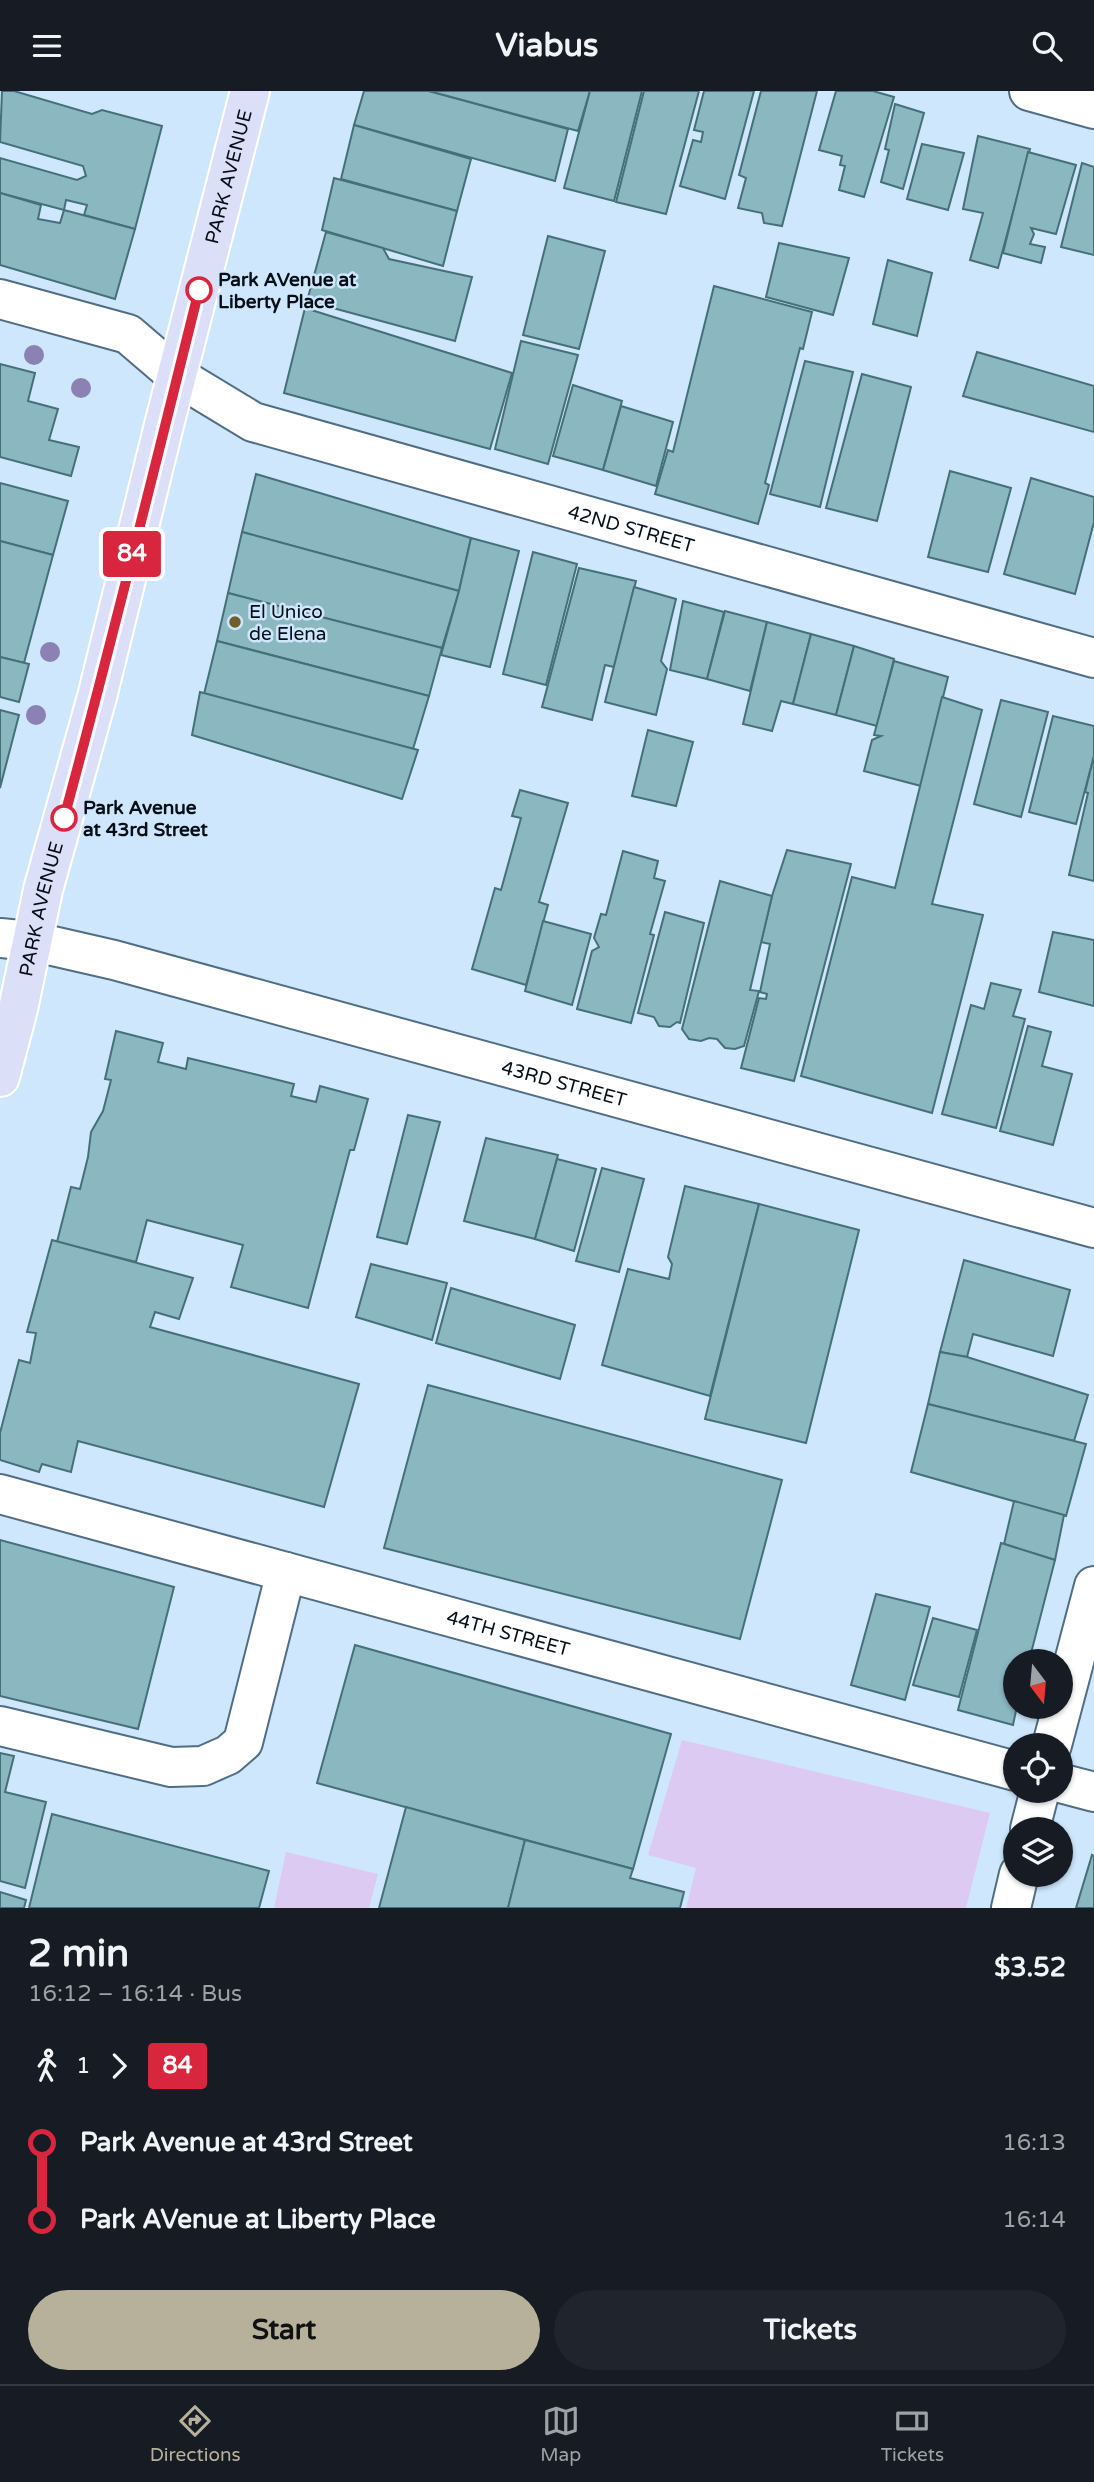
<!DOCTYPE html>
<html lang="en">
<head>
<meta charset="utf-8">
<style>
  body { margin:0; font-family:"Varela Round",sans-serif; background:#20242c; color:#f1f3f6; height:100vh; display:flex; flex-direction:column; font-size:26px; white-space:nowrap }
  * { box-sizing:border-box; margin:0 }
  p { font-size:23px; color:#9ea1a6 }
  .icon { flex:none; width:38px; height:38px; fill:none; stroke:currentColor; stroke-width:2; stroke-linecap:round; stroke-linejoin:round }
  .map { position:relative; height:1817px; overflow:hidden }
  .drawer { display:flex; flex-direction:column; background:#171b24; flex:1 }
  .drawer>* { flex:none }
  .badge { padding:0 14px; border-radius:5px; font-size:24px; line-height:46px }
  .needle { width:46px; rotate:164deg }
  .controls { position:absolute; left:1003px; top:1558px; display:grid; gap:14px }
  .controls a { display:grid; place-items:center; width:70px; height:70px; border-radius:50%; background:#171b24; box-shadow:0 2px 5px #0004; font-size:35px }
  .map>.badge { position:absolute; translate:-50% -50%; box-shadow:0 0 0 4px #fff }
  .legs { display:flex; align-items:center; gap:10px; height:77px; padding:0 28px; font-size:23px }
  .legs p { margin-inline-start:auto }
  .headline { display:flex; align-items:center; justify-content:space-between; height:119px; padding:0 28px }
  h1 { font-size:38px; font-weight:800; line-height:52px }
  .button { display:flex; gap:14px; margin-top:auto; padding:14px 28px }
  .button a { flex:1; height:80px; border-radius:42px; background:#b7b09b; color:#111; font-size:28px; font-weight:800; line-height:80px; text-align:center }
  .button a+a { background:#20242c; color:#f1f3f6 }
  ul { padding:0 28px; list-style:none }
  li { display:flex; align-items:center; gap:24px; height:77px; font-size:26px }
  li i { display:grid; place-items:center; width:10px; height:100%; margin:0 9px; background:currentColor }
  li i::after { content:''; width:18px; height:18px; margin:-9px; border:5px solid; border-radius:50%; background:#171b24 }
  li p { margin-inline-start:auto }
  li:first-child i { background:linear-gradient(#0000 50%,currentColor 0) }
  li:last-child i { background:linear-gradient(currentColor 50%,#0000 0) }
  header { display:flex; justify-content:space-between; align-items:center; height:91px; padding:0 28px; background:#171b24; font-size:32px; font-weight:800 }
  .menu { display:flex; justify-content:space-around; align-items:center; height:98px; border-top:2px solid #363941; background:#171b24; font-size:19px; color:#9ea1a6 }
  .menu a { display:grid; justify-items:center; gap:4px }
  .menu .on { color:#b7b09b }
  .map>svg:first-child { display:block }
  .green { fill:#ddcaf3 }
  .building { fill:#8bb7c1; stroke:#467079; stroke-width:2 }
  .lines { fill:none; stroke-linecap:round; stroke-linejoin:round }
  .minor-casing { stroke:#516d84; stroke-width:42 }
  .major-casing { stroke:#fff; stroke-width:42 }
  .minor { stroke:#fff; stroke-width:38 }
  .major { stroke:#dbe0f8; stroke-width:38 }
  .tree { fill:#8b81b2 }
  .line-1-casing { stroke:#fff; stroke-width:16 }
  .line-1 { stroke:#d7263d; stroke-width:10 }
  .stop-1-dot { fill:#fff; stroke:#d7263d; stroke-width:3.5 }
  .poi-dot { fill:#705e2c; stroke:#cee7fc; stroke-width:2.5 }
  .labels { text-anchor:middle; stroke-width:5; stroke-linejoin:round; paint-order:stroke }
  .street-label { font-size:19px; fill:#040e17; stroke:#cee7fc }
  .stop-label { font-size:19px; font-weight:bold; fill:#040e17; stroke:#cee7fc; text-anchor:start }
  .poi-label { font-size:19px; fill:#040e17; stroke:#cee7fc; text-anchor:start }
</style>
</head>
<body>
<header><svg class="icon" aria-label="menu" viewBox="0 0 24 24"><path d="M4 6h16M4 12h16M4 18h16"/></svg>Viabus<svg class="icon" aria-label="search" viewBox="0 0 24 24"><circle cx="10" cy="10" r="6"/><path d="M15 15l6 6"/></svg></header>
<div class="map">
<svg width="1094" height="1817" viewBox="0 0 1094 1817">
  <rect width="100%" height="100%" fill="#cee7fc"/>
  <g class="green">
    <path d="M682,1649l308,73 -24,95h-280l10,-40 -48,-13z"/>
    <path d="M286,1761l92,22 -9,34h-95z"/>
  </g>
  <g class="building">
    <path d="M2,0h12l78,23 10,-4 60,16 -27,103 -51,-14 3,-10 -21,-5 -2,10 -64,-17v-35l77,22 9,-4 -3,-10 -83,-24z"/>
    <path d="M364,0h65l139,38 -13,52 -201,-56z"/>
    <path d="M429,0h161l-12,40z"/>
    <path d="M590,0h52l-28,110 -50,-13z"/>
    <path d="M644,0h55l-33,123 -50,-12z"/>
    <path d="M704,0h50l-29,108 -45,-13 13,-46 8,2 2,-10 -9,-2z"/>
    <path d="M761,0h56l-35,135 -18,-3 -2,-10 -24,-5 8,-30 -7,-3z"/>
    <path d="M836,0h37l21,6 -30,100 -25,-7 6,-24 -5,-1 2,-9 -23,-6z"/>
    <path d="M895,13l29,9 -21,76 -22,-7 8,-32 -4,-1z"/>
    <path d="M354,34l117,34 -14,52 -116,-32z"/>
    <path d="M978,45l52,13 -32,119 -28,-8 13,-47 -20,-4z"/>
    <path d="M922,53l42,9 -16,57 -41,-11z"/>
    <path d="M1028,61l48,13 -20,69 -25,-6 3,6 -4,10 15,3 -4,16 -38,-10z"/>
    <path d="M1082,72l12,4v88l-33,-8z"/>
    <path d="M334,87l123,33 -14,55 -121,-36z"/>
    <path d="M0,102l41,12 -3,14 22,4 4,-13 71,19 -20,70 -115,-34z"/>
    <path d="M326,141l57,16 6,11 83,18 -17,64 -148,-40z"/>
    <path d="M548,145l57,15 -26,98 -56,-14z"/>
    <path d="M779,152l70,15 -16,57 -67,-18z"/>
    <path d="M888,169l44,13 -15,63 -44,-12z"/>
    <path d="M714,195l98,26 -9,37 -3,-1 -35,135 4,2 -11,39 -103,-30 13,-44 5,2z"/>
    <path d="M305,217l207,65 -22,76 -206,-56z"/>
    <path d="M521,250l57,14 -30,109 -53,-15z"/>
    <path d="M977,261l117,34v46l-131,-36z"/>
    <path d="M805,270l48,11 -33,135 -50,-13z"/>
    <path d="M0,273l35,9 -7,28 30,8 -9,31 30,7 -8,29 -71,-19z"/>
    <path d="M862,283l49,13 -34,134 -51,-13z"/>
    <path d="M573,294l49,16 -19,69 -50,-14z"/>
    <path d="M621,315l52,16 -17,64 -53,-16z"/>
    <path d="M950,380l61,17 -23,84 -60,-15z"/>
    <path d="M256,383l215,64 -12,53 -217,-59z"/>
    <path d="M1031,387l63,19v25l-19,72 -71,-20z"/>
    <path d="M0,392l68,18 -15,54 -53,-14z"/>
    <path d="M242,441l217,59 -17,57 -214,-55z"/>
    <path d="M471,447l48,13 -29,116 -49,-12 18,-64z"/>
    <path d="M0,450l53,14 -29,108 -24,-6z"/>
    <path d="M533,461l44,12 -31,121 -43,-11z"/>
    <path d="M579,477l57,13 -22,86 -9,-2 -13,55 -50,-13z"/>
    <path d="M634,496l42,12 -15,62 6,8 -11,46 -51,-13z"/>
    <path d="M228,502l214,55 -13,48 -212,-55z"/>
    <path d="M683,510l41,11 -17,67 -37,-9z"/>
    <path d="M725,520l42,11 -17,69 -43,-12z"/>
    <path d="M767,531l44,12 -18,70 -12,-3 -9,30 -29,-7z"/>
    <path d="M811,543l43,12 -18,69 -43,-11z"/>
    <path d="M217,550l212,55 -16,53 -209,-55z"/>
    <path d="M854,555l40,13 -17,67 -41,-11z"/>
    <path d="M0,566l29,7 -10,38 -19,-5z"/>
    <path d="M894,570l54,16 -27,109 -57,-15 8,-31 9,-4 -7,-1z"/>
    <path d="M200,601l218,58 -16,49 -210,-64z"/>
    <path d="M942,606l40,13 -50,194 51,11 -51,198 -131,-37 51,-199 43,11z"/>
    <path d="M1001,609l47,12 -27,105 -47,-13z"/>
    <path d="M0,619l19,5 -19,73z"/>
    <path d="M1053,625l41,10v30l-18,68 -47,-12z"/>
    <path d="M648,639l45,12 -17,64 -44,-10z"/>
    <path d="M1094,665v125l-25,-6 19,-82 -3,-1z"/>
    <path d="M520,699l48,13 -29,99 9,3 -22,80 -54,-16 23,-81 6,2 20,-72 -9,-2z"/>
    <path d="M787,759l64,14 -57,217 -53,-13 18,-70 7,1 1,-5 -7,-2 10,-48 -9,-2 11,-46z"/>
    <path d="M623,760l35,10 -4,17 11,3 -15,53 4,1 -23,88 -54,-14 15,-58 7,-4 -5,-9 7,-24 5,1z"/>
    <path d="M720,790l52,15 -22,94 9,1 -15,55 -9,3 -10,-1 -8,-9 -8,-1 -8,3 -12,-2 -7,-10z"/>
    <path d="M665,821l39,11 -24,100 -3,-1 -7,5 -11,-1 -5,-9 -16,-4z"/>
    <path d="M543,830l48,13 -19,71 -47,-14z"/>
    <path d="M1053,841l41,8v66l-55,-14z"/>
    <path d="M991,892l30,7 -8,26 12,3 -29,109 -54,-14 29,-109 13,4z"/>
    <path d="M1028,935l23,6 -9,34 30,8 -19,71 -53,-14z"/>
    <path d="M116,940l47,12 -5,19 28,7 2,-11 78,19 28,7 -3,12 25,6 4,-16 48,13 -14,51h-4l-42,158 -77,-21 12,-42 -96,-25 -11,42 -79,-20 14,-55 9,2 8,-32 3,-25 12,-21 8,-31 -6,-1z"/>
    <path d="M408,1024l32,7 -33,122 -30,-7z"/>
    <path d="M486,1047l72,17 -23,84 -71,-18z"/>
    <path d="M557,1068l39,10 -22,82 -39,-12z"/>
    <path d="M602,1077l42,11 -25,93 -43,-11z"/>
    <path d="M685,1095l74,18 -49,192 -108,-31 26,-96 41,10 3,-15 -4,-7z"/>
    <path d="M759,1113l100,26 -53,213 -101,-24z"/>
    <path d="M52,1149l141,38 -14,41 -24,-7 -5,15 209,57 -35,123 -246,-66 -7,31 -29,-8 -3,8 -39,-12v-27l19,-73 11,3 6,-30 -9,-1z"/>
    <path d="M964,1169l106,30 -17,66 -80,-22 -6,23 -27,-5z"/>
    <path d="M371,1173l76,19 -15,57 -76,-23z"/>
    <path d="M451,1197l124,37 -15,54 -124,-36z"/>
    <path d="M940,1261l27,5 121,38 -14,46 -146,-37z"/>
    <path d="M428,1294l354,95 -42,159 -356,-91z"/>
    <path d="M928,1313l158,40 -20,72 -155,-44z"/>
    <path d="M1014,1410l50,14 -9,45 -51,-16z"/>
    <path d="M0,1449l174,47 -36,142 -138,-33z"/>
    <path d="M1001,1452l54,17 -26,101h-14v45h2l-4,19 -55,-15z"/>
    <path d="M876,1503l54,13 -25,93 -54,-15z"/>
    <path d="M933,1527l44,12 -18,67 -46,-12z"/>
    <path d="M355,1554l316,89 -38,135 -316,-86z"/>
    <path d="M0,1662l14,3 -9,36 41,10 -21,86 -25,-7z"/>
    <path d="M406,1716l119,33 -17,68h-129z"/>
    <path d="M52,1723l217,57 -10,37h-230z"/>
    <path d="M525,1749l108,29 -3,9 54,14 -4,16h-172z"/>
    <path d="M1092,1764l2,1v52h-18z"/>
    <path d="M0,1801l26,8 -2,8h-24z"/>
  </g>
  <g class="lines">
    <g class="minor-casing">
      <g id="minor">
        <path d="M1029,0l65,18"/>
        <path id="s1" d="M0,208l128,35 49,42 76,46 841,236"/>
        <path id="s2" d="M0,847l31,3 83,19 980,268"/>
        <path id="s3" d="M0,1403l1015,277"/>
        <path d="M0,1635l171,41 32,-1 25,-11 15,-13 43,-170"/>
        <path d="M1052,1654l42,-159"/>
        <path d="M1060,1692l34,9"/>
        <path d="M1030,1738l10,-39"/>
        <path d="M1011,1817l8,-34"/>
      </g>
    </g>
    <g class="major-casing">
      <g id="major">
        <path id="s4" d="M0,986l18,-68 25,-119 54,-193 68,-276 85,-330"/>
      </g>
    </g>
    <use href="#minor" class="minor"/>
    <use href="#major" class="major"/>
  </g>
  <g class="tree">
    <circle cx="34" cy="264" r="10"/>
    <circle cx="81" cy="297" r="10"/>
    <circle cx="50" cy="561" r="10"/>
    <circle cx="36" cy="624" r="10"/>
  </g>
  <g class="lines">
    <g class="line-1-casing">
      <path id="line-1" d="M64,727c48,-176 91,-352 135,-528"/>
    </g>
    <use href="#line-1" class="line-1"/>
  </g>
  <g class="stop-1-dot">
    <circle cx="199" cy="199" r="12"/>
    <circle cx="64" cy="727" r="12"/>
  </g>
  <circle class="poi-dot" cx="235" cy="531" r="7"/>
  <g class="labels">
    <g class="street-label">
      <text dy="7" stroke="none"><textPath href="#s4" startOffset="929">PARK AVENUE</textPath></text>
      <text dy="7" stroke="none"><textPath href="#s1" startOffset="679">42ND STREET</textPath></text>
      <text dy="7" stroke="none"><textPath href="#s4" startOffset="173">PARK AVENUE</textPath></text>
      <text dy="7" stroke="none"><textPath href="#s2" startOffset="583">43RD STREET</textPath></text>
      <text dy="7" stroke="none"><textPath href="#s3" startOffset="527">44TH STREET</textPath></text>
    </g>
    <g class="stop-label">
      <text x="218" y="195">Park AVenue at<tspan x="218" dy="22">Liberty Place</tspan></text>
      <text x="83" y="723">Park Avenue<tspan x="83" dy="22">at 43rd Street</tspan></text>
    </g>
    <g class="poi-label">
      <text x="249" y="527">El Unico<tspan x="249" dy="22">de Elena</tspan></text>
    </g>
  </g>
</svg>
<div class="controls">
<a><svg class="needle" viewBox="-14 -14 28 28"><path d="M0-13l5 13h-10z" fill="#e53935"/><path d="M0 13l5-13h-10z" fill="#9ea1a6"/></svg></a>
<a><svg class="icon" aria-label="locate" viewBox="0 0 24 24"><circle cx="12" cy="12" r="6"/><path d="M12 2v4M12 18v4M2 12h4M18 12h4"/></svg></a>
<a><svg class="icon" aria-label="layers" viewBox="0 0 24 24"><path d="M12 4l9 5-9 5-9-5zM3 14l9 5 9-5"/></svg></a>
</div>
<b class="badge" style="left:132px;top:463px;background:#d7263d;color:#fff">84</b>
</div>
<section class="drawer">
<div class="headline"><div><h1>2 min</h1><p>16:12 – 16:14 · Bus</p></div><b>$3.52</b></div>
<div class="legs"><svg class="icon" aria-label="walk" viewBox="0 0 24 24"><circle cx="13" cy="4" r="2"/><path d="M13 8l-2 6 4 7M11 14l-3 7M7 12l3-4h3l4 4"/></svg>1<svg class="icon" aria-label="forward" viewBox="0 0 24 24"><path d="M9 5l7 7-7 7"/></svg><b class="badge" style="background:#d7263d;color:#fff">84</b></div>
<ul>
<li><i style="color:#d7263d"></i><b>Park Avenue at 43rd Street</b><p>16:13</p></li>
<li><i style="color:#d7263d"></i><b>Park AVenue at Liberty Place</b><p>16:14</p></li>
</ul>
<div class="button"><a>Start</a><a>Tickets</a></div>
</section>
<nav class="menu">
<a class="on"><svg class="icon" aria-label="directions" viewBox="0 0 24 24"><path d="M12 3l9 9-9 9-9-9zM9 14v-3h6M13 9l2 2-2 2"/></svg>Directions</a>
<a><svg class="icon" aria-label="map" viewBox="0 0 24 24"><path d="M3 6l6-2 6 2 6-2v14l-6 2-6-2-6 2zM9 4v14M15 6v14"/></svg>Map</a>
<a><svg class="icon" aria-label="tickets" viewBox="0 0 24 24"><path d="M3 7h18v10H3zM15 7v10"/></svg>Tickets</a>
</nav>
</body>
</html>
